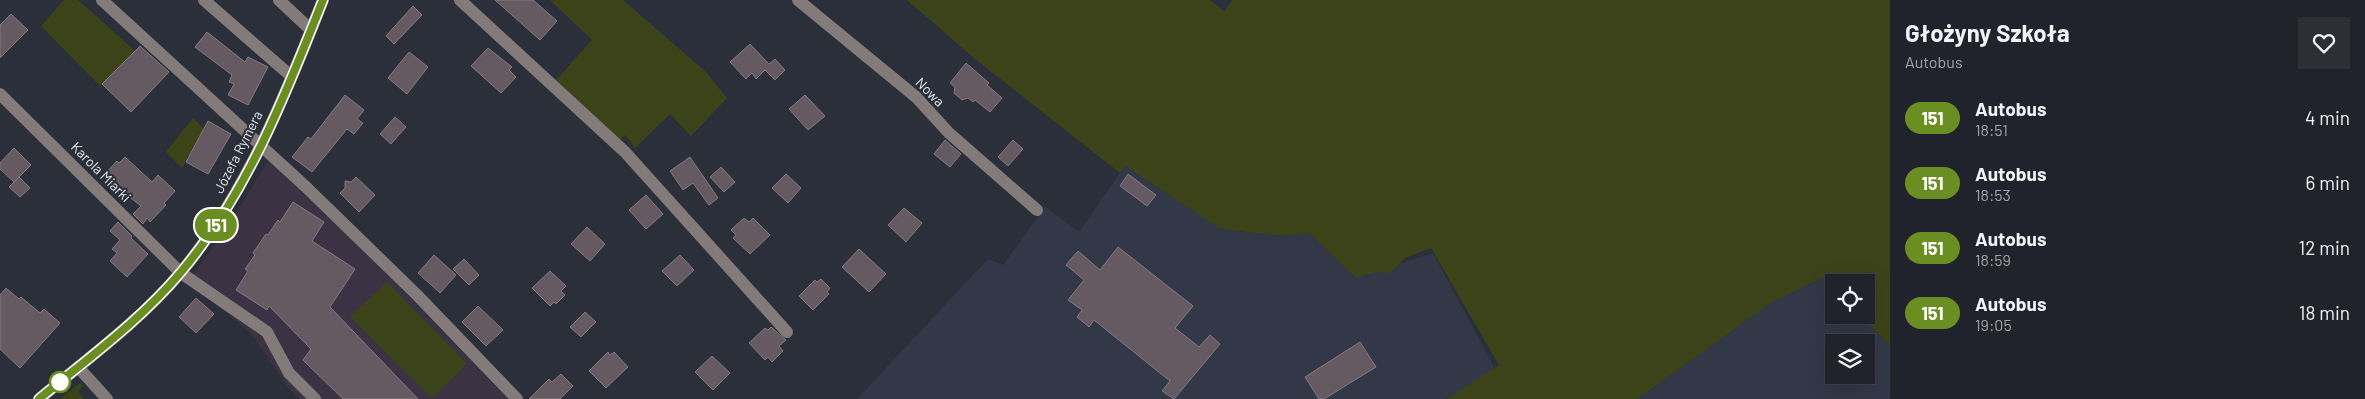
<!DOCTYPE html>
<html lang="pl">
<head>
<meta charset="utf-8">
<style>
  body { margin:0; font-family:Barlow,sans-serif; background:#2d2f37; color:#f1f3f6; height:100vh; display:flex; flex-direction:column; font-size:19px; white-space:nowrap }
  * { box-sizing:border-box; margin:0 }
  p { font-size:16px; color:#a2a4a9 }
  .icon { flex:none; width:28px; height:28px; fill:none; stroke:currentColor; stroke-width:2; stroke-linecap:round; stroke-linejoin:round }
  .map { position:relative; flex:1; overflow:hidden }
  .details { display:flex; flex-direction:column; background:#20232b; width:475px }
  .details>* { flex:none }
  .badge { padding:0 10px; border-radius:16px; font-size:18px; line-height:32px }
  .tools { position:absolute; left:1825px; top:274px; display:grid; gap:10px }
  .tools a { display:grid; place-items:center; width:50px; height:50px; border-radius:0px; background:#20232b; box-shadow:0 5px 20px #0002,0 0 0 1px #3d4047; font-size:25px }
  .map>.badge { position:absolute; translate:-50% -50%; box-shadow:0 0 0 2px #fff }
  .round { display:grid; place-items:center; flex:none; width:52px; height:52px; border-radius:0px; background:#2d2f37 }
  .head { display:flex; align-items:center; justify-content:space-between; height:85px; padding:0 15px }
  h1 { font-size:24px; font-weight:700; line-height:38px }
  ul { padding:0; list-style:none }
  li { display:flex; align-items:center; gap:15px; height:65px; padding:0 15px }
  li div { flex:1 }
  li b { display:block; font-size:19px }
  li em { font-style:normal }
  li .badge { min-width:55px; font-weight:700; text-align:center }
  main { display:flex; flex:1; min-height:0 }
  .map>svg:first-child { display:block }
  .built { fill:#323847; fill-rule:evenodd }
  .education { fill:#3b3343 }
  .green { fill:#3d4319 }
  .building { fill:#665a62; stroke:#857881 }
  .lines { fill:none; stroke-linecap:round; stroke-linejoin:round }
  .minor { stroke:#827b79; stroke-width:12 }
  .line-casing { stroke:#fff; stroke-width:11 }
  .line { stroke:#6b8e23; stroke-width:8 }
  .stop-dot { fill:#fff; stroke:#6b8e23; stroke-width:2.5 }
  .labels { text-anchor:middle; stroke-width:4; stroke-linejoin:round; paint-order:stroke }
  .street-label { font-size:14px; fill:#e5e7ee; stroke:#2b2f39 }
</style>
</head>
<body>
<main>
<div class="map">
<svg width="1890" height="399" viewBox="0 0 1890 399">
  <rect width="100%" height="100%" fill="#2b2f39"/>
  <g class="built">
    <path d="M1125,166l95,63 63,7 26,-3 47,45 77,-25 62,116 -50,30h-588l131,-140 15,6 42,-58 34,25z"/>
    <path d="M1824,277l10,10v28h26l30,31v53h-253l134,-96zM1834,342h32v33h-32z"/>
  </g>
  <path class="education" d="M268,161l88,82 152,156h-209l-10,-10 -39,-57 -62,-50 40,-56z"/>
  <g class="green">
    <path d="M64,0h14l57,51 -35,35 -59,-60z"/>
    <path d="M550,0h73l82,71 22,27 -36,38 -21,-22 -35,34 -10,-13 -6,6 -63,-61 36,-40z"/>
    <path d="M907,0h303l14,11 9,-11h657v346l-30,-31h6v-33h-32v5l-10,-10 -53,26 -134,96h-191l53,-34 -68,-117 -26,10 -15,15 -14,-1 -20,6 -47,-45 -26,3 -63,-7 -95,-63 -5,7 -145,-114z"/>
    <path d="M193,118l11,11 -22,39 -16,-16z"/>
    <path d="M387,282l80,82 -35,34 -82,-81z"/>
    <path d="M80,383l3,3 -5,5 6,8h-24z"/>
  </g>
  <g class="building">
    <path d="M495,0h38l24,21 -17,19z"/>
    <path d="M413,6l9,9 -28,29 -8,-8z"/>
    <path d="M11,14l17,16 -28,28v-33z"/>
    <path d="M207,32l38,30 3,-5 20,10 -20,38 -20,-10 6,-11 -5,-2 3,-7 -37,-28z"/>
    <path d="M750,44l19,20 6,-5 10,11 -10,10 -10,-10 -9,9 -4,-6 -6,6 -16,-17z"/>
    <path d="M140,46l29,26 -38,40 -29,-28z"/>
    <path d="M488,48l24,19 -3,3 7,7 -15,16 -30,-27z"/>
    <path d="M409,52l19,15 -21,27 -19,-16z"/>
    <path d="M966,63l23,20 -2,2 15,13 -12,14 -15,-12 -2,2 -5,-4 -6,2 -8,-7 1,-6 -5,-4z"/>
    <path d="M345,95l19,15 -7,9 6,4 -9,11 -7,-5 -35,43 -20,-15 16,-20 3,2z"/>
    <path d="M805,95l20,21 -17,14 -19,-21z"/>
    <path d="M395,117l11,10 -15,17 -11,-10z"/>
    <path d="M208,121l23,13 -23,40 -22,-12z"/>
    <path d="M945,140l16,14 -11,13 -16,-13z"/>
    <path d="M1013,140l10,9 -15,17 -10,-9z"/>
    <path d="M14,148l17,17 -17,17 -14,-13v-6z"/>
    <path d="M125,157l27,25 6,-7 17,16 -11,12 2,2 -16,17 -3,-4 -4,6 -10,-10 8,-8 -38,-30 14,-15 2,2z"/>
    <path d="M690,157l28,41 -9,7 -16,-22 -10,7 -13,-19z"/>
    <path d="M721,167l14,15 -11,10 -14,-15z"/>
    <path d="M786,174l15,14 -13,15 -16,-15z"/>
    <path d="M1128,174l28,21 -9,11 -27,-20z"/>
    <path d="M19,177l11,11 -10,9 -11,-10z"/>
    <path d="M356,177l19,18 -16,17 -19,-19 5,-5v-7l6,1z"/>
    <path d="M646,195l17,19 -17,15 -17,-19z"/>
    <path d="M293,202l31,20 -12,19 43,28 -25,38 88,92h-75l-40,-39 8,-11 -42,-43 -2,4 -31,-20 12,-19 -3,-2 10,-14 -2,-2 13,-19 2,1 10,-15 2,2z"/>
    <path d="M904,208l18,15 -16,19 -18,-17z"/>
    <path d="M744,218l5,4 4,-4 17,17 -20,19 -17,-16 3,-3 -5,-5z"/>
    <path d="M118,222l14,14 -1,2 17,16 -21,23 -17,-16 7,-8 -5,-4 8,-9 -10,-9z"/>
    <path d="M587,227l18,17 -15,17 -19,-17z"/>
    <path d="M1118,247l75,59 -18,22 24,19 11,-12 10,9 -46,55 -12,-8 8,-10 -76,-61 -5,7 -12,-10 5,-7 -14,-10 16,-20 -18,-15 12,-14 22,19z"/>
    <path d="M859,249l27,25 -17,18 -27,-25z"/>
    <path d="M434,255l22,20 -16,18 -22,-20z"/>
    <path d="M680,255l14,15 -17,16 -15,-15z"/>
    <path d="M464,259l15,16 -10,10 -16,-16z"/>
    <path d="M550,271l16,15 -5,5 4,4 -9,9 -2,-2 -4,4 -18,-18z"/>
    <path d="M821,279l9,9 -3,4 2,2 -16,16 -14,-14 16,-16 2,2z"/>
    <path d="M6,288l13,11 2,-2 19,16 4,-4 16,14 -40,45 -20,-19v-54z"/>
    <path d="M196,298l18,16 -18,19 -17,-16z"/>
    <path d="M478,306l25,24 -17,16 -24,-24z"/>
    <path d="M585,312l11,10 -15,15 -11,-10z"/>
    <path d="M771,327l15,13 -7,6 4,5 -11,11 -4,-5 -3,3 -16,-17 16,-15 3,2z"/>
    <path d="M1360,342l16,25 -52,32h-5l-14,-22z"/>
    <path d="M608,352l2,3 4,-3 14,15 -22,21 -17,-17z"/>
    <path d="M712,356l18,17 -17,17 -18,-18z"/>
    <path d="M561,374l12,12 -13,13h-31l20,-20 3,3z"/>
  </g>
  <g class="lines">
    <g class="minor">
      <path d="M102,0l204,187 110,107 101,105"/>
      <path d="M204,0l87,76"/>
      <path d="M279,0l32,30"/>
      <path d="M460,0l165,152 162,180"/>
      <path d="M798,0l118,97 33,36 88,77"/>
      <path d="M0,94l181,179 86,59 22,41 26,26"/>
      <path d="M78,367l29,32"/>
      <path d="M39,399c48,-40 102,-79 142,-127 65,-78 105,-178 142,-272"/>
    </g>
  </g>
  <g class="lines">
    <g class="line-casing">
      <path id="line" d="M39,399c48,-40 102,-79 142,-127 66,-78 105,-178 142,-272"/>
    </g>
    <use href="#line" class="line"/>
  </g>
  <circle class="stop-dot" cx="60" cy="382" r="10"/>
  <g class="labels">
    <g class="street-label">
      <text transform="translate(930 92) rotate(45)" y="5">Nowa</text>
      <text transform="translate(238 152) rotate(-63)" y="5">Józefa Rymera</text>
      <text transform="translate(101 172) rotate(45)" y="5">Karola Miarki</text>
    </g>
  </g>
</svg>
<div class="tools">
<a><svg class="icon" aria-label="locate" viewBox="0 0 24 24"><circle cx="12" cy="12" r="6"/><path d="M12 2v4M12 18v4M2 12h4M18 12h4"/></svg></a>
<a><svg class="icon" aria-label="layers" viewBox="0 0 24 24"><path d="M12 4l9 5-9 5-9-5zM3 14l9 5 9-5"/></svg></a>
</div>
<b class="badge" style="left:216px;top:225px;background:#6b8e23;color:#fff">151</b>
</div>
<section class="details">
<div class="head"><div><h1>Głożyny Szkoła</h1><p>Autobus</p></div><a class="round"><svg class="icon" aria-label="heart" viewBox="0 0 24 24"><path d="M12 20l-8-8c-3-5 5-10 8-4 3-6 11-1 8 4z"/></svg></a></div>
<ul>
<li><span class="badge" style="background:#6b8e23;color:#fff">151</span><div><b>Autobus</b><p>18:51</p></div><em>4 min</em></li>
<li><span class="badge" style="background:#6b8e23;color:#fff">151</span><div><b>Autobus</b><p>18:53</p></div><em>6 min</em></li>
<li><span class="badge" style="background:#6b8e23;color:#fff">151</span><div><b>Autobus</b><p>18:59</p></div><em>12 min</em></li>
<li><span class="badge" style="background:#6b8e23;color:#fff">151</span><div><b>Autobus</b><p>19:05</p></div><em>18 min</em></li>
</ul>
</section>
</main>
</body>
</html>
